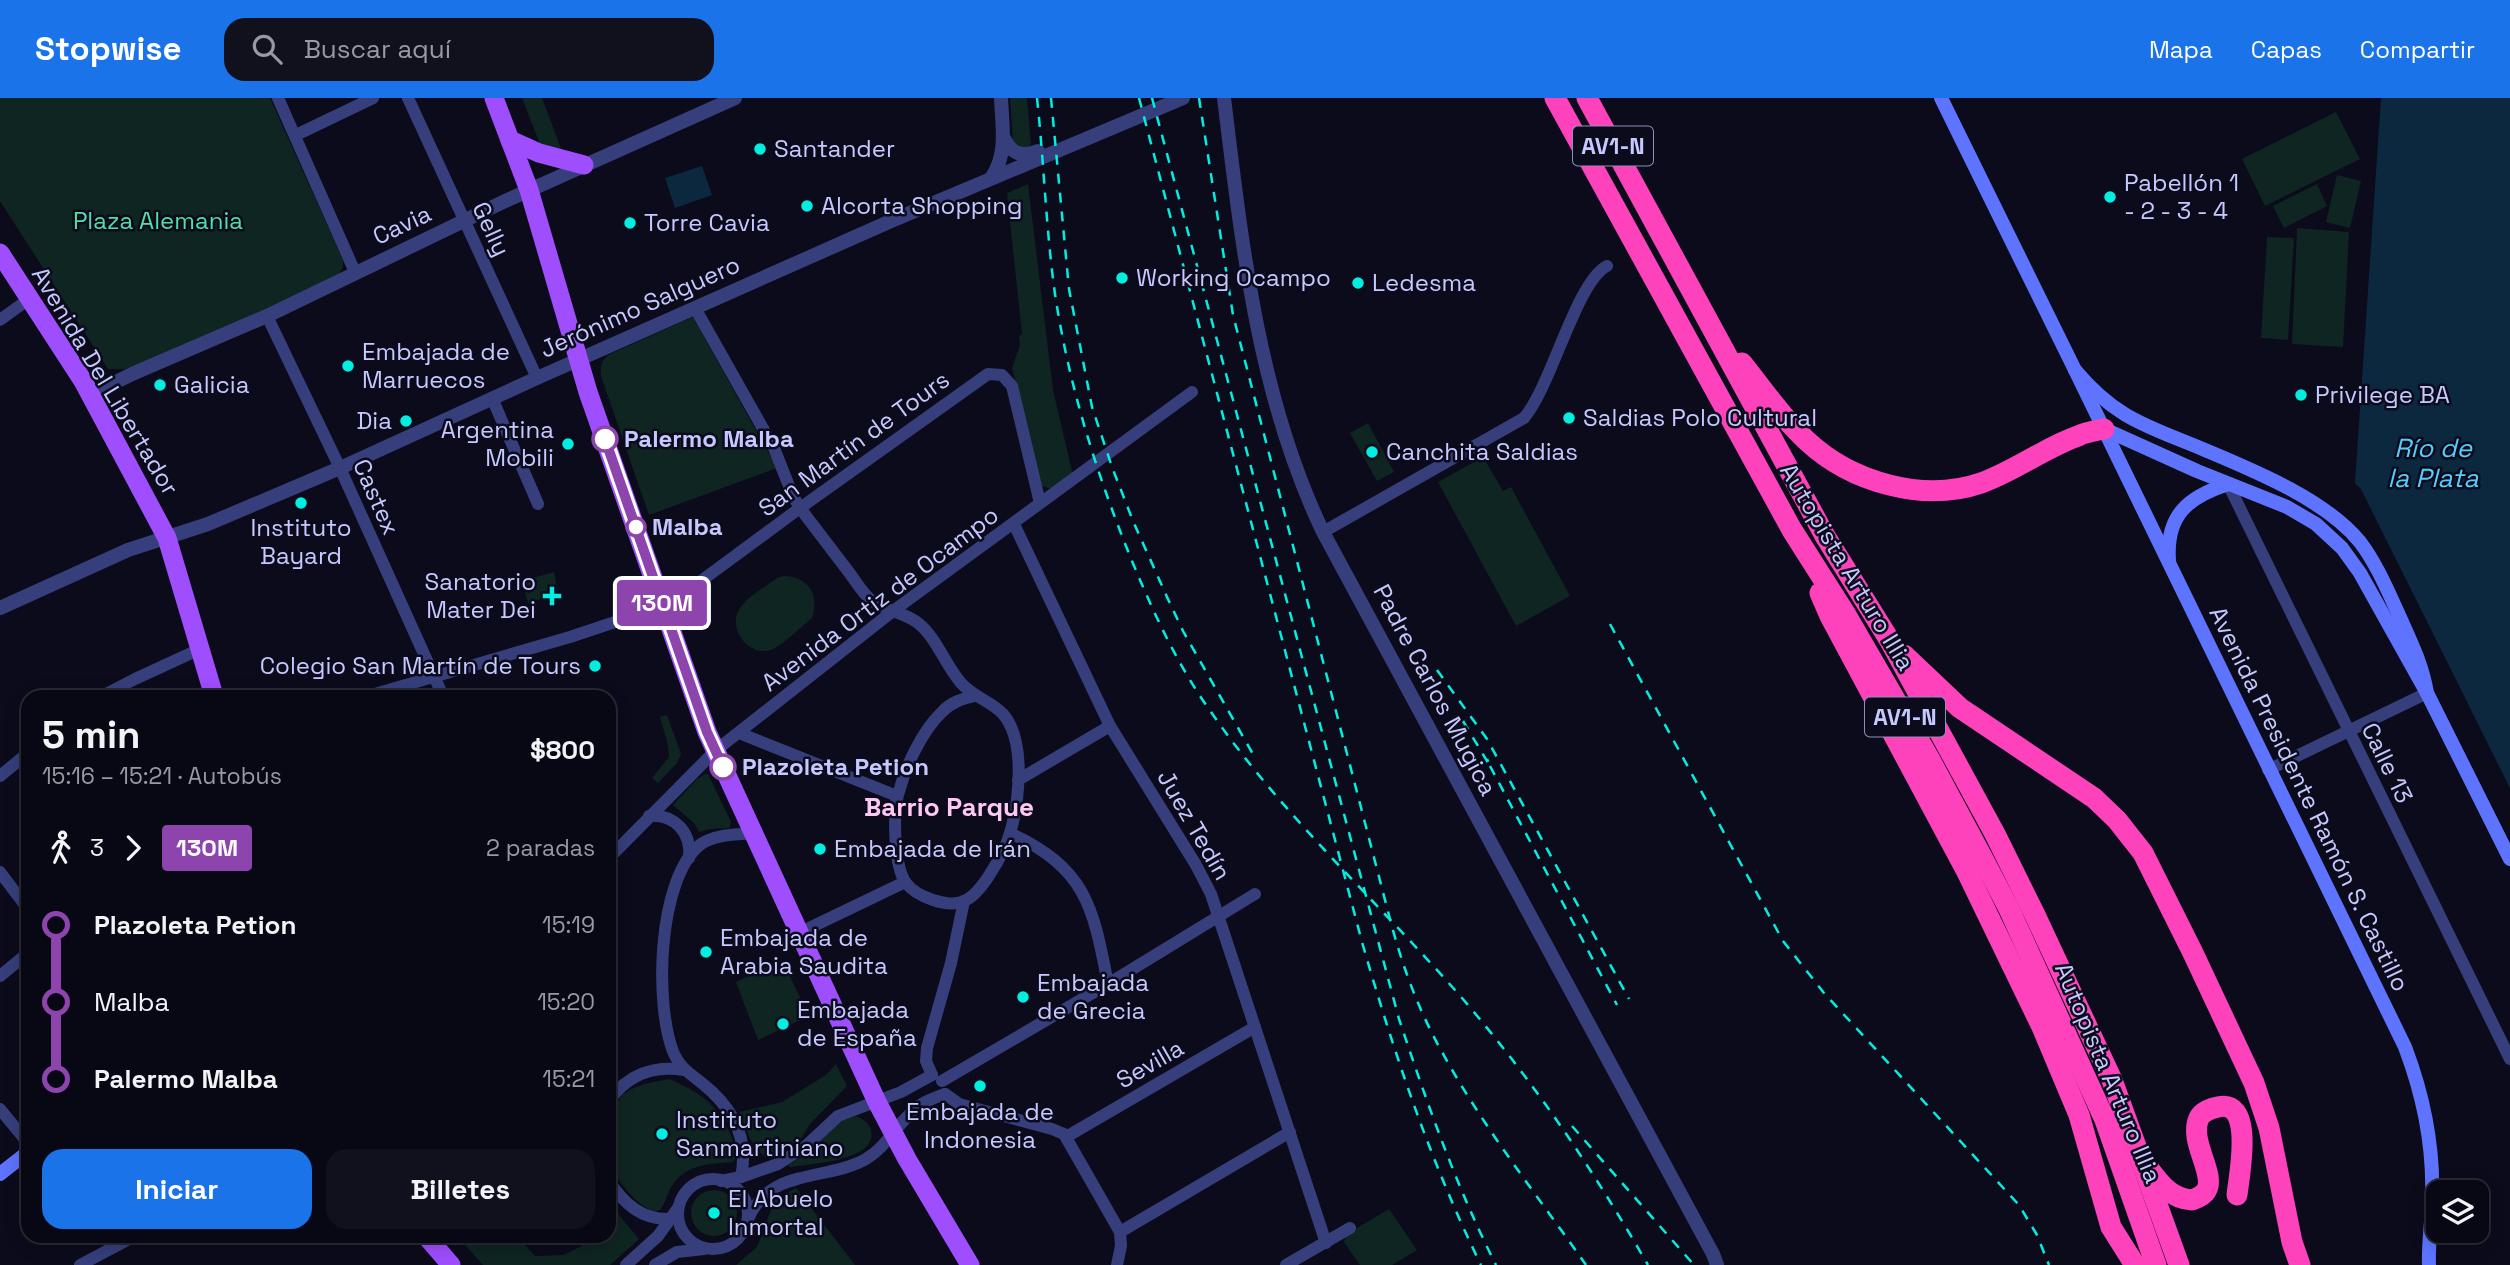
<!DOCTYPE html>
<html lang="es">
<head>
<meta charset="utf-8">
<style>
  body { margin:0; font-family:"Space Grotesk",sans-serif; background:#11111e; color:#f1f3f6; height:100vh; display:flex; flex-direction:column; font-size:26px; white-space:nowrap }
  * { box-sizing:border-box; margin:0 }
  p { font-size:23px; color:#989aa0 }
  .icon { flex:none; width:38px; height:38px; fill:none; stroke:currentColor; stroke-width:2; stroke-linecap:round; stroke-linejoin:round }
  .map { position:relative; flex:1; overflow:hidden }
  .drawer { position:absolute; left:21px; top:592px; width:595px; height:553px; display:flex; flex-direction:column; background:#080815; border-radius:21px; box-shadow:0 4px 18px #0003,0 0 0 2px #292934 }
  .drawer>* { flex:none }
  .badge { padding:0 14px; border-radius:5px; font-size:24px; line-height:46px }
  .buttons { position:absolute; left:2426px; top:1082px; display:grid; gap:14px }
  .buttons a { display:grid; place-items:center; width:63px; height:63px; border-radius:14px; background:#080815; box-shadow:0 4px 18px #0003,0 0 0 2px #292934; font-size:35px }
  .map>.badge { position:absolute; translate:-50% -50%; box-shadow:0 0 0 4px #fff }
  .legs { display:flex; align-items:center; gap:10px; height:77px; padding:0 21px; font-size:23px }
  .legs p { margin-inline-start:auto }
  .headline { display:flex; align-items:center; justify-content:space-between; height:119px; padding:0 21px }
  h1 { font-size:38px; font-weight:700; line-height:52px }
  .action { display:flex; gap:14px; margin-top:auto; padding:14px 21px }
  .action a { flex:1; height:80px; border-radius:21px; background:#1a73e8; color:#fff; font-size:28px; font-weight:700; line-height:80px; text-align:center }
  .action a+a { background:#11111e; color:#f1f3f6 }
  ul { padding:0 21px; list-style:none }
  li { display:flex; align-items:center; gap:24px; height:77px; font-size:26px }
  li i { display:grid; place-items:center; width:10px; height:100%; margin:0 9px; background:currentColor }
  li i::after { content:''; width:18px; height:18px; margin:-9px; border:5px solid; border-radius:50%; background:#080815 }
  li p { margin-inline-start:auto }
  li:first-child i { background:linear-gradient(#0000 50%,currentColor 0) }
  li:last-child i { background:linear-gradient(currentColor 50%,#0000 0) }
  header { display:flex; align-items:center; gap:42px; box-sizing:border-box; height:98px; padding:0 35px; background:#1a73e8; color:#fff }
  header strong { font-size:33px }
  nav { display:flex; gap:38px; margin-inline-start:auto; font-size:24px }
  .search { width:490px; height:63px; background:#11111e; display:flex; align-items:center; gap:18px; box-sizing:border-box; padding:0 24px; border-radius:21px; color:#989aa0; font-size:26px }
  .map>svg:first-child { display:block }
  .green { fill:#0e2521 }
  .water { fill:#0b283f }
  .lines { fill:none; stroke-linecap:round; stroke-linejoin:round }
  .minor { stroke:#363f7b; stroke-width:12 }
  .tertiary { stroke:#363f7b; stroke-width:14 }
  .secondary { stroke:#5e74fe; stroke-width:14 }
  .primary { stroke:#9f4efe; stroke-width:19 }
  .motorway { stroke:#fe42bb; stroke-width:21 }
  .rail { stroke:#01efe0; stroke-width:2.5; stroke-dasharray:10 9; stroke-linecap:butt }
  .line-1-casing { stroke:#fff; stroke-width:16 }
  .line-1 { stroke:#8e44ad; stroke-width:10 }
  .poi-dot { fill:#01efe0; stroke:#0b0b1c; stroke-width:2.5 }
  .stop-1-dot { fill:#fff; stroke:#8e44ad; stroke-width:3.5 }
  .labels { text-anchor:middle; stroke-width:5; stroke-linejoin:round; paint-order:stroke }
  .shield { fill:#0b0b1c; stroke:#8e90bb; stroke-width:2 }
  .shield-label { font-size:23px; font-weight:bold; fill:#c6c9ff }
  .poi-label { font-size:24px; fill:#c6c9ff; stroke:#0b0b1c; text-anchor:start }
  .park-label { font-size:24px; fill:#54dda4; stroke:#0b0b1c }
  .street-label { font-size:24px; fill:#c6c9ff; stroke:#0b0b1c }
  .stop-label { font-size:24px; font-weight:bold; fill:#c6c9ff; stroke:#0b0b1c; text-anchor:start }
  .water-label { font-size:26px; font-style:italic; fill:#55ccfe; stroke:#0b0b1c }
  .neighbourhood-label { font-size:26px; font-weight:bold; fill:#ffc8f4; stroke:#0b0b1c }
</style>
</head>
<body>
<header>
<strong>Stopwise</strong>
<div class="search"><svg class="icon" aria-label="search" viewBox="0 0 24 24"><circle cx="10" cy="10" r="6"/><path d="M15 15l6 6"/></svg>Buscar aquí</div>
<nav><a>Mapa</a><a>Capas</a><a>Compartir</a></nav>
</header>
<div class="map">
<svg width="2510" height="1167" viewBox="0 0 2510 1167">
  <rect width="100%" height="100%" fill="#0b0b1c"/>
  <g class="green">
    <path d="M0,0h270l73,162v8l-9,12 -195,84 -14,5h-17l-108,-168z"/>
    <path d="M522,0h20l21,56 -23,-10z"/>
    <path d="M1010,0h17l4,48 -8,4 -10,-9z"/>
    <path d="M2336,14l24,47 -95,47 -23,-47z"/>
    <path d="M2337,77l24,6 -11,47 -24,-6z"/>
    <path d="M1028,86l25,206 20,85 -22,14 -9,-3 -3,-5 -27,-113 8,-23 -1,-9 3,-2 -15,-141z"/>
    <path d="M2317,86l10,22 -43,22 -11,-22z"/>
    <path d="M2297,130l52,4 -6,115 -51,-3z"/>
    <path d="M2267,139l27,1 -6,102 -27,-2z"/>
    <path d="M693,219l84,151 -128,47 -48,-139c-1,-10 0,-14 7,-21z"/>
    <path d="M1368,325l26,49 -17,9 -27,-48z"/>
    <path d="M1483,359l20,34 8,-4 59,109 -54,30 -78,-144z"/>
    <path d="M554,474l4,21 -30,10 -6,-22z"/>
    <path d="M783,478c25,0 37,19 29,42 -12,9 -25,24 -39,31 -22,10 -46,-19 -34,-39 7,-13 26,-23 38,-32z"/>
    <path d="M667,617l14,39 -4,9 -19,20 -6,-5 17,-21 -1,-12 -8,-28z"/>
    <path d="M705,676h3l23,48 -2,6 -18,1 -12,3 -5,-9 -21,-18 23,-25z"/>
    <path d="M782,862l27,56 -51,24 -22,-58z"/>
    <path d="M836,966l11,22 -37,38 -9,15 -31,19c-18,-5 -24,-30 -31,-46l43,-10 44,-27z"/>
    <path d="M669,981c41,17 56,34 69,76l-5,7c-25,2 -49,2 -63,27 -3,6 -5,14 -9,20l-6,3c-19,-7 -40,-32 -45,-51 -5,-16 -1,-50 10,-63 10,-13 34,-16 49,-19z"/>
    <path d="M855,1018c7,2 13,6 16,14 8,31 -62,34 -81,37l-2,-2 25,-15 20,-27z"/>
    <path d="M796,1090l59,77h-119l21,-18 18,-48z"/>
    <circle cx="714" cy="1115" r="23"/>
    <path d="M609,1105l30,36 -29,26h-127l-26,-29h60l18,20 28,-1 17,-8 13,-11h16z"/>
    <path d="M1389,1111l28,41 -25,15h-32l-16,-23 3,-8z"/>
  </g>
  <g class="water">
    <path d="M2381,0h129v690l-149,-299 -6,-6z"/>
    <path d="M702,68l10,29 -37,13 -10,-30z"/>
  </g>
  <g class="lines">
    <g class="minor">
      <path d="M278,0l77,174"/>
      <path d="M408,0l129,280"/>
      <path d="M296,37l77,-37"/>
      <path d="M695,210l79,140 19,48 7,12c16,21 32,42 48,63 7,9 14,22 23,29 14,11 33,12 47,23 19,15 27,42 43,60 12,14 30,18 42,31 25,29 16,101 2,133 -7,15 -25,48 -41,54 -9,4 -22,2 -31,-1 -9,-3 -21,-9 -27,-17 -12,-16 -13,-68 -8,-88 7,-27 23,-63 44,-83 9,-10 20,-13 33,-16"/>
      <path d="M267,218l73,152 103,228"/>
      <path d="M0,222l29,-21"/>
      <path d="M492,300l46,106"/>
      <path d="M2228,386l282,575"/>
      <path d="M1014,426l96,202 86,139 15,29 115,349"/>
      <path d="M1323,434l201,-114c28,-33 52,-136 83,-152"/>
      <path d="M102,598l33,-17 65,-30"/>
      <path d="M368,598l202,-59 93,-31 23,-14 114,-84 188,-134 14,1 10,11 28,117"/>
      <path d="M739,635l158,63"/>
      <path d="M2268,672l159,-77"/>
      <path d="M0,678l28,-23"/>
      <path d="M1018,682l92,-54"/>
      <path d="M649,718c25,-2 43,16 40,42"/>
      <path d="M1010,735c77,36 83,74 98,151"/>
      <path d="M609,760l106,-107 178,-140 299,-219"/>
      <path d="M0,774l28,37"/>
      <path d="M799,835l106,-51"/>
      <path d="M0,878l28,-23"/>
      <path d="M932,977l-6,-14 1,-13 24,-85 13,-62"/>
      <path d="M942,983l166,-97 147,-90"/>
      <path d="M945,996l14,10 93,25 12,5 56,98 1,14 -4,19"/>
      <path d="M609,1003c18,-26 44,-36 75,-31"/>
      <path d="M0,1011l28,34"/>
      <path d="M1066,1039l189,-110"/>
      <path d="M741,1079c8,-38 -8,-69 -38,-93 -12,-10 -22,-15 -29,-30 -20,-48 -17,-176 27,-210 14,-10 36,-9 52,-11"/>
      <circle cx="713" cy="1116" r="35"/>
      <path d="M609,1083c15,23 33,39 61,38"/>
      <path d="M721,1083l20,-4 37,-13 28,-18 32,-30 63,-24 31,-17"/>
      <path d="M747,1124c20,-55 78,-40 119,-63 22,-13 33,-39 54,-54 8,-5 17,-8 25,-11"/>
      <path d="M1120,1134l170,-100"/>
      <path d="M104,1138l10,11"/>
      <path d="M80,1167l55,-29"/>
      <path d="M626,1167l32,-29 20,-28"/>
      <path d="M655,1167l22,-13 27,-3"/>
      <path d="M1286,1167l64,-37"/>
    </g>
    <g class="tertiary">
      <path d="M1224,0c18,147 34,298 99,434l390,722 4,11"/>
      <path d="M1003,38c7,17 18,22 35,15"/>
      <path d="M992,79c16,-24 10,-52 9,-79"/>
      <path d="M90,297l42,-21 135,-58 236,-114 232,-104"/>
      <path d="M0,510l128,-58 80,-26 132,-56 197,-90 354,-157 292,-123"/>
    </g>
    <g class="secondary">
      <path d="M1941,0l134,272c42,50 73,56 130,80 50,21 121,50 155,92 16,21 27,47 38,71 12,27 24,50 29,80"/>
      <path d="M2075,272l330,677c19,50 29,100 27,153 0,22 -4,44 -3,65"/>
      <path d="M2104,331l93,42 90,36 29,17 26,24 18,25 67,120 83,166"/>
      <path d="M2169,462c-3,-45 19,-63 59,-76"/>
      <path d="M0,1076l28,-22"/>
    </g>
    <g class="primary">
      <path d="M494,0l35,92 59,202 119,340 170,370 30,57 63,106"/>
      <path d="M510,42l29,13 45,12"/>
      <path d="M0,155l83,128 84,157 47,158"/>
      <path d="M426,1138l25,29"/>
    </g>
    <g class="motorway">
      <path d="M1555,0l237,432 54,85 83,143 53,99 27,52 96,211 51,145"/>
      <path d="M1587,0l238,438 65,105 105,193 40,81 77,165 67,185"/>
      <path d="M1742,265c21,26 40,55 65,78 44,41 116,62 174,42 34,-12 63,-35 97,-47 8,-4 17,-5 26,-7"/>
      <path d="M1820,495l10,23 136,254 76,157 37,88 32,112 24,38"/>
      <path d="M1904,557l56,53 134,90 23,22 26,33 50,100 61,130 15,45 23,114 8,23"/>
      <path d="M2149,1071c12,16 23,30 43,31 5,-2 11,-4 14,-9 11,-16 -18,-50 -7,-73 3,-6 12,-10 19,-11 37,-9 21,69 19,88"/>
    </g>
    <g class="rail">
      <path d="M1037,0c7,65 9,132 18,196 14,93 42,181 77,267 22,53 46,105 79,151 72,104 167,190 251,286 73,85 130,170 186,267"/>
      <path d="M1051,0l18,191 23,118 20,60 21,54 34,76 16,34 71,125"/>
      <path d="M1139,0l223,844c32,111 68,219 119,323"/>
      <path d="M1152,0l247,921c28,84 57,167 97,246"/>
      <path d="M1199,0l34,217 158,608c12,45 28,88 51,129 41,75 95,143 144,213"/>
      <path d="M1610,526l173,317 41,52 195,212 18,30 12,30"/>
      <path d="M1437,572l50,69 142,260"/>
      <path d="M1463,623l27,45 -3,-7"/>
      <path d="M1490,668l127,239"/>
      <path d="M1572,1028l122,139"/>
    </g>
  </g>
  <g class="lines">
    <g class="line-1-casing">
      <path id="line-1" d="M605,341l102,293 16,35"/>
    </g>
    <use href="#line-1" class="line-1"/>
  </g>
  <g class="poi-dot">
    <circle cx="760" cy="51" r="7"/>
    <circle cx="2110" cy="99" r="7"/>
    <circle cx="807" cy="108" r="7"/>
    <circle cx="630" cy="125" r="7"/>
    <circle cx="1122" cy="180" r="7"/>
    <circle cx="1358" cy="185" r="7"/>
    <circle cx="348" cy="268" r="7"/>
    <circle cx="160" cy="287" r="7"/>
    <circle cx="2301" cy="297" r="7"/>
    <circle cx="1569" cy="320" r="7"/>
    <circle cx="406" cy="323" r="7"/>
    <circle cx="568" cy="346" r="7"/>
    <circle cx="1372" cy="354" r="7"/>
    <circle cx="301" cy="405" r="7"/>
    <path d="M548.5 487.5h7v7h7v7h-7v7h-7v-7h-7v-7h7z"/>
    <circle cx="595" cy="568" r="7"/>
    <circle cx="820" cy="751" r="7"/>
    <circle cx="706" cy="854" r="7"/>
    <circle cx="1023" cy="899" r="7"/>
    <circle cx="783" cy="926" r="7"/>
    <circle cx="980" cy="988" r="7"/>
    <circle cx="662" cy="1036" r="7"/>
    <circle cx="714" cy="1115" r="7"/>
  </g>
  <g class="stop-1-dot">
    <circle cx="605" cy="341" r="12"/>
    <circle cx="636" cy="429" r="9"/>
    <circle cx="723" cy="669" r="12"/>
  </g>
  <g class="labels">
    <g class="shield">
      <rect x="1573" y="28.5" width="80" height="39" rx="5"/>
      <rect x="1865" y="599.5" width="80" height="39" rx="5"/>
    </g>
    <g class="shield-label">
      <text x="1613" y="56">AV1-N</text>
      <text x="1905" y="627">AV1-N</text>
    </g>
    <g class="poi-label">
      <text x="774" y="59">Santander</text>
      <text x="2124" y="93">Pabellón 1<tspan x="2124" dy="28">- 2 - 3 - 4</tspan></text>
      <text x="821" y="116">Alcorta Shopping</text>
      <text x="644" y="133">Torre Cavia</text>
      <text x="1136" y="188">Working Ocampo</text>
      <text x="1372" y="193">Ledesma</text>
      <text x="362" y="262">Embajada de<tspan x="362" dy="28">Marruecos</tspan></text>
      <text x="174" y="295">Galicia</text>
      <text x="2315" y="305">Privilege BA</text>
      <text x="1583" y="328">Saldias Polo Cultural</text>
      <text x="392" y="331" text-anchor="end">Dia</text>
      <text x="554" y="340" text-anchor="end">Argentina<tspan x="554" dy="28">Mobili</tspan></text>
      <text x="1386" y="362">Canchita Saldias</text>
      <text x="301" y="438" text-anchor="middle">Instituto<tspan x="301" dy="28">Bayard</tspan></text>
      <text x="536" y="492" text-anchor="end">Sanatorio<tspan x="536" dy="28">Mater Dei</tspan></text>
      <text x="581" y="576" text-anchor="end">Colegio San Martín de Tours</text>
      <text x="834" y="759">Embajada de Irán</text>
      <text x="720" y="848">Embajada de<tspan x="720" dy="28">Arabia Saudita</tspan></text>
      <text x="1037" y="893">Embajada<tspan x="1037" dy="28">de Grecia</tspan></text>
      <text x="797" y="920">Embajada<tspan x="797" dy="28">de España</tspan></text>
      <text x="980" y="1022" text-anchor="middle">Embajada de<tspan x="980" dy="28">Indonesia</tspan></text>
      <text x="676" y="1030">Instituto<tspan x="676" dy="28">Sanmartiniano</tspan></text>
      <text x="728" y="1109">El Abuelo<tspan x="728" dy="28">Inmortal</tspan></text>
    </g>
    <g class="park-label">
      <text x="158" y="131">Plaza Alemania</text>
    </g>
    <g class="street-label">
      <text transform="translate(402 127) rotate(-25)" y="8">Cavia</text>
      <text transform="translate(491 131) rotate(65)" y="8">Gelly</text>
      <text transform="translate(640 209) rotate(-24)" y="8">Jerónimo Salguero</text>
      <text transform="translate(105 283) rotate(59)" y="8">Avenida Del Libertador</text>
      <text transform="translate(854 346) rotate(-36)" y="8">San Martín de Tours</text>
      <text transform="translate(376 399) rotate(66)" y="8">Castex</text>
      <text transform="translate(1847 469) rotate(59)" y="8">Autopista Arturo Illia</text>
      <text transform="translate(880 501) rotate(-37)" y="8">Avenida Ortiz de Ocampo</text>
      <text transform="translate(1435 592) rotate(62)" y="8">Padre Carlos Mugica</text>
      <text transform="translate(2387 665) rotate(64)" y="8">Calle 13</text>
      <text transform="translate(2309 701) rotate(64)" y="8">Avenida Presidente Ramón S. Castillo</text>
      <text transform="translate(1194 727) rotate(60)" y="8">Juez Tedín</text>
      <text transform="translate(1150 966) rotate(-30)" y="8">Sevilla</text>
      <text transform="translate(2108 975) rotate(67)" y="8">Autopista Arturo Illia</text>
    </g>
    <g class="stop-label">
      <text x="624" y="349">Palermo Malba</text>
      <text x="652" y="437">Malba</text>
      <text x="742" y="677">Plazoleta Petion</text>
    </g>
    <g class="water-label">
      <text x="2433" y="359">Río de<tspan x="2433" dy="30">la Plata</tspan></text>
    </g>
    <g class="neighbourhood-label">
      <text x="949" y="718">Barrio Parque</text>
    </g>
  </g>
</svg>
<div class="buttons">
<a><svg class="icon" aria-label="layers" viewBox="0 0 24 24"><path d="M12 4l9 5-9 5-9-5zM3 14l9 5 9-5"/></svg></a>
</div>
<b class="badge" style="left:662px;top:505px;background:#8e44ad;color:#fff">130M</b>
<section class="drawer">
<div class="headline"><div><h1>5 min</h1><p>15:16 – 15:21 · Autobús</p></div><b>$800</b></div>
<div class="legs"><svg class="icon" aria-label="walk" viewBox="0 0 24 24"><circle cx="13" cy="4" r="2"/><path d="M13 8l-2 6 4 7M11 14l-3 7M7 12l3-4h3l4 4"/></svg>3<svg class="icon" aria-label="forward" viewBox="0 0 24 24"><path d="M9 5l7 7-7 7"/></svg><b class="badge" style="background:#8e44ad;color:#fff">130M</b><p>2 paradas</p></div>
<ul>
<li><i style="color:#8e44ad"></i><b>Plazoleta Petion</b><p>15:19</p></li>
<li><i style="color:#8e44ad"></i><span>Malba</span><p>15:20</p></li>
<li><i style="color:#8e44ad"></i><b>Palermo Malba</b><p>15:21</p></li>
</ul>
<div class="action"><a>Iniciar</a><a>Billetes</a></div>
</section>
</div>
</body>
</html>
